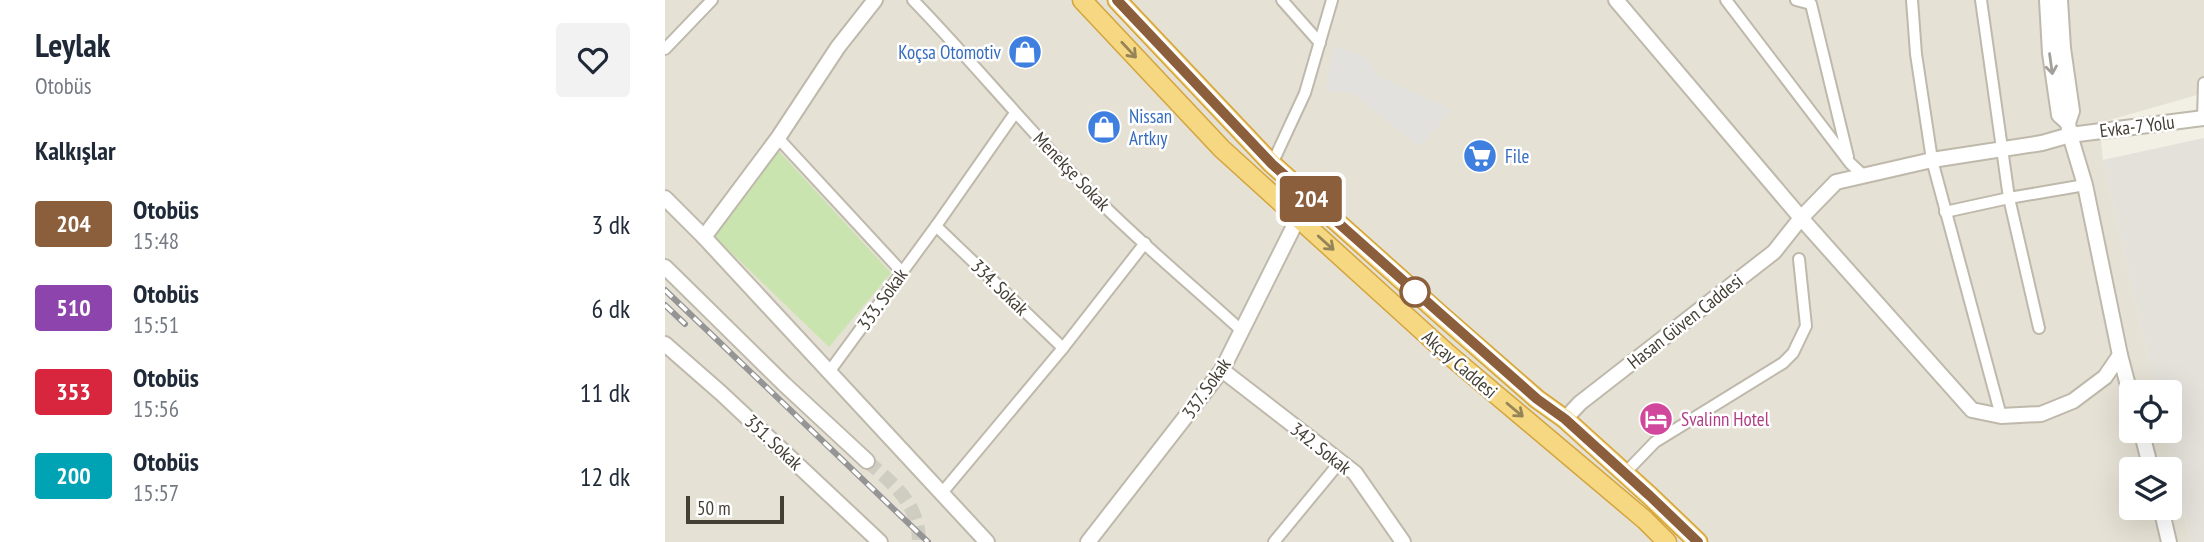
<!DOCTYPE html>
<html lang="tr">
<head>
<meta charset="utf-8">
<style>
  body { margin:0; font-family:"PT Sans Narrow",sans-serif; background:#f2f2f3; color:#1f2937; height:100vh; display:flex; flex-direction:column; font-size:26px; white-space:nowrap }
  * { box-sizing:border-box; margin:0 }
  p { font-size:23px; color:#747a83 }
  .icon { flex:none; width:38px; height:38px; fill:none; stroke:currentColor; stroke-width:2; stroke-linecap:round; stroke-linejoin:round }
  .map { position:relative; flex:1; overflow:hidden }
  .details { display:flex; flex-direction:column; background:#fff; width:665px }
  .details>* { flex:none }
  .badge { padding:0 14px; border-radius:5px; font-size:24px; line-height:46px }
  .tools { position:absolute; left:1454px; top:380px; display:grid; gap:14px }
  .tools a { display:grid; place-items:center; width:63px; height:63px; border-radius:7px; background:#fff; box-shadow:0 7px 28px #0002; font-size:35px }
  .scale { position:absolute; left:21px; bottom:18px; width:98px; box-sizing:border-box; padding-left:7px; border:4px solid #443f35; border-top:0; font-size:19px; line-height:24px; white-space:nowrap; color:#443f35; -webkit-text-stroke:5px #fff; paint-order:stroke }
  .map>.badge { position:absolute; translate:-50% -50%; box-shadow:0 0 0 4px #fff }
  h2 { padding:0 35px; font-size:26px; line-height:63px }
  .round { display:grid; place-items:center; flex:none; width:74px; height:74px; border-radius:7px; background:#f2f2f3 }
  .summary { display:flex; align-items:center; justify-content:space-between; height:119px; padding:0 35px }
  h1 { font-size:33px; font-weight:600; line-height:52px }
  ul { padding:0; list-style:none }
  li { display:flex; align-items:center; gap:21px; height:84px; padding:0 35px }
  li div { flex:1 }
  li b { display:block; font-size:26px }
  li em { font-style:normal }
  li .badge { min-width:77px; font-weight:700; text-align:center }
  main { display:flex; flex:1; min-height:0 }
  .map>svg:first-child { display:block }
  .residential { fill:#e5e1d4; fill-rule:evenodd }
  .industrial { fill:#e4e0da }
  .green { fill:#cae4b0 }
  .parking { fill:#e3e1dd }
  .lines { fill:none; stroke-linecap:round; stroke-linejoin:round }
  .tertiary-tunnel { stroke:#cfccc2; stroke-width:14; stroke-dasharray:14 7; stroke-linecap:butt }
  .minor-casing { stroke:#bfb9ac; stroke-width:14 }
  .tertiary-casing { stroke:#bfb9ac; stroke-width:18 }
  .trunk-casing { stroke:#d4a43d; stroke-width:21 }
  .minor { stroke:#fff; stroke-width:10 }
  .tertiary { stroke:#fff; stroke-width:14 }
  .trunk { stroke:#f6d882; stroke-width:18 }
  .rail-casing { stroke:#959595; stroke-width:6 }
  .rail { stroke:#fff; stroke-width:3.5; stroke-dasharray:10; stroke-linecap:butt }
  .oneway { stroke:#948458 }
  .oneway2 { stroke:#a29f9a }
  .line-casing { stroke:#fff; stroke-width:16 }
  .line { stroke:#8b5e3c; stroke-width:10 }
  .stop-dot { fill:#fff; stroke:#8b5e3c; stroke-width:3.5 }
  .labels { text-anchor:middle; stroke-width:5; stroke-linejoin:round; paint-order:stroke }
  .shop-label { font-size:19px; fill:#366cbe; stroke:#fff; text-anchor:start }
  .street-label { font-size:19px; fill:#443f35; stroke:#fff }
  .hotel-label { font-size:19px; fill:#b23c85; stroke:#fff; text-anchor:start }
</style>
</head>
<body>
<main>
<section class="details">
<div class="summary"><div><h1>Leylak</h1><p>Otobüs</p></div><a class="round"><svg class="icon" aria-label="heart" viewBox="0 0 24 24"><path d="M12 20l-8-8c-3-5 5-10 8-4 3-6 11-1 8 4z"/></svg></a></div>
<h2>Kalkışlar</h2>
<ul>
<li><span class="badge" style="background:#8b5e3c;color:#fff">204</span><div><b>Otobüs</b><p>15:48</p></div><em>3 dk</em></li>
<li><span class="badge" style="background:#8e44ad;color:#fff">510</span><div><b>Otobüs</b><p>15:51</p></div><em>6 dk</em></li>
<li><span class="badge" style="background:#d7263d;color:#fff">353</span><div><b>Otobüs</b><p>15:56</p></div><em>11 dk</em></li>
<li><span class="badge" style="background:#00a3b4;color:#fff">200</span><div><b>Otobüs</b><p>15:57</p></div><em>12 dk</em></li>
</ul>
</section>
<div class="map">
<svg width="1539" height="542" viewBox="0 0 1539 542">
  <rect width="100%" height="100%" fill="#f2efe5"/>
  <path class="residential" d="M0,0h1539v93l-105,30 4,37 53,232h-25v38l34,1 26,111h-1526zM1466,469h39v39h-39z"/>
  <path class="industrial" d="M1539,138v404h-13l-26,-111 5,-1v-38h-14l-53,-232z"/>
  <path class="green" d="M112,149l114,124 -62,74 -115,-111z"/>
  <path class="parking" d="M668,46l34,11 11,19 74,34 -32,37 -68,-54 -26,-2z"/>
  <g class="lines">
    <path class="tertiary-tunnel" d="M202,461c26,23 52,42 52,81"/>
    <g class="minor-casing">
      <g id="minor">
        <path d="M248,0c61,63 116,131 178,193 48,49 101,92 151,138"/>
        <path d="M617,0l38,43"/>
        <path d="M1061,0l124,163 14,13"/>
        <path d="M1131,0l15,4 37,153"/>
        <path d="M1247,0l4,54 16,106 69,256"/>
        <path d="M1316,0l28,198 30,130"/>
        <path d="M0,49l47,-49"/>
        <path d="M1538,118l1,-35"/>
        <path d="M113,138l124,134"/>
        <path d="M607,164l33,-71 27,-93"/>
        <path d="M1280,212l64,-14 76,-13"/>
        <path d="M271,226l127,122"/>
        <path d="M164,372l107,-146 79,-113"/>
        <path d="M960,473l30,-31 128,-79 10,-10 13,-27 -7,-67"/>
        <path d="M276,494l122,-146 82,-105"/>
        <path d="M609,542l66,-80"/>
      </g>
    </g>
    <g class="tertiary-casing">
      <g id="tertiary">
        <path d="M951,0l185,218 171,192 29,6 40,-2 32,-13 32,-24 15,-22"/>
        <path d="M1382,0l3,53 9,62 9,8"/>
        <path d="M1395,0l3,48 9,63 -4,12 2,12 15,50 35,170 11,42"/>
        <path d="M0,198l39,39 283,305"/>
        <path d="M39,237l74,-99 60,-91 37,-47"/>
        <path d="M0,267l119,117 83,77"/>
        <path d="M0,344l56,49 159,149"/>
        <path d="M557,370l133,103 48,69"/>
        <path d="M900,419l15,-16 194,-151 27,-34 35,-36 96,-22 110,-17 28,-8 134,-17"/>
        <path d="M1476,430l10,39"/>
        <path d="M1496,508l8,34"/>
        <path d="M423,542l134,-172 76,-152"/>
      </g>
    </g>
    <g class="trunk-casing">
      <g id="trunk">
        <path d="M417,0l140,149 226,205 197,166 22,22"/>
        <path d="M452,0l155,164 170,152 95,83 28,20 85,77 48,46"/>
      </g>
    </g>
    <use href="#minor" class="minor"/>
    <use href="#tertiary" class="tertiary"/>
    <use href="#trunk" class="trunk"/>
    <g class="rail-casing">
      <g id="rail">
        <path d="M0,290l263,252"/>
        <path d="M0,305l20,19"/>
      </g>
    </g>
    <use href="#rail" class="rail"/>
  </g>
  <defs><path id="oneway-shaft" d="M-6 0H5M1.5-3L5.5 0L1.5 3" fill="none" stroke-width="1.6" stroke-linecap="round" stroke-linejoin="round" transform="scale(1.75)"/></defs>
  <g class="oneway">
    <use href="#oneway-shaft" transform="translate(464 50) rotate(47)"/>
    <use href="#oneway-shaft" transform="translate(661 243) rotate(42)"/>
    <use href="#oneway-shaft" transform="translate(850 410) rotate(40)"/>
  </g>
  <use class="oneway2" href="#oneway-shaft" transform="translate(1386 64) rotate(82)"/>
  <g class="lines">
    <g class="line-casing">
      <path id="line" d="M452,0l155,164 171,152 94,83 28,20 85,77 48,46"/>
    </g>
    <use href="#line" class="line"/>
  </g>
  <defs>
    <g id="shop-disc" transform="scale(1.75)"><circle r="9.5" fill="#3f7fe0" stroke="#fff"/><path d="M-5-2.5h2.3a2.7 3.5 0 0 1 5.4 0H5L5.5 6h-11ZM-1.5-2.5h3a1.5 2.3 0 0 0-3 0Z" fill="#fff"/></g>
    <g id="supermarket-disc" transform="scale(1.75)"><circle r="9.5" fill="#3f7fe0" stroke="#fff"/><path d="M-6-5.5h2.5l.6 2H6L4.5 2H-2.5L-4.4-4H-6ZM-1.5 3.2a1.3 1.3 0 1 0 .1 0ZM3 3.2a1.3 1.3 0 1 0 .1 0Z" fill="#fff"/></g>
    <g id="hotel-disc" transform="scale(1.75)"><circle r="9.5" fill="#d1479c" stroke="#fff"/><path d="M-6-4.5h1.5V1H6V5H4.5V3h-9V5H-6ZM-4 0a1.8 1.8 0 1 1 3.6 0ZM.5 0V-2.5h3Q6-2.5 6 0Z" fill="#fff"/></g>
  </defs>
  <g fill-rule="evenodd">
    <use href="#shop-disc" x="360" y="52"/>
    <use href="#shop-disc" x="439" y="127"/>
    <use href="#supermarket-disc" x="815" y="156"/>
    <use href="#hotel-disc" x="991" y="419"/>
  </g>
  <circle class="stop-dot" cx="750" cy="292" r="14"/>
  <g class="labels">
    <g class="shop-label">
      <text x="336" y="59" text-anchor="end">Koçsa Otomotiv</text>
      <text x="464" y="123">Nissan<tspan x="464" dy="22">Artkıy</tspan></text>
      <text x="840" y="163">File</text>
    </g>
    <g class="street-label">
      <text transform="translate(1472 126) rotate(-7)" y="7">Evka-7 Yolu</text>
      <text transform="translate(407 171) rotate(46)" y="7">Menekşe Sokak</text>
      <text transform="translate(335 287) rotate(44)" y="7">334. Sokak</text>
      <text transform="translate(217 299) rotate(-54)" y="7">333. Sokak</text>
      <text transform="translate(1020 321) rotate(-38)" y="7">Hasan Güven Caddesi</text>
      <text transform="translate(795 364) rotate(41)" y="7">Akçay Caddesi</text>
      <text transform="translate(541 388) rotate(-55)" y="7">337. Sokak</text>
      <text transform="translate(109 442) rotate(43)" y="7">351. Sokak</text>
      <text transform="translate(656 448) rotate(38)" y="7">342. Sokak</text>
    </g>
    <g class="hotel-label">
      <text x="1016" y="426">Svalinn Hotel</text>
    </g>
  </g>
</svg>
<div class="tools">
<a><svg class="icon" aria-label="locate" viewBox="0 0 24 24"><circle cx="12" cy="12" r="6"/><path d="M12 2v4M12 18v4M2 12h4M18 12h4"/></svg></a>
<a><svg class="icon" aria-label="layers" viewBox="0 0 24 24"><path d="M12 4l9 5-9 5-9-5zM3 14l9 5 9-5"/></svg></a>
</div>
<div class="scale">50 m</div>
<b class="badge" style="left:646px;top:199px;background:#8b5e3c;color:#fff">204</b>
</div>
</main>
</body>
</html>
